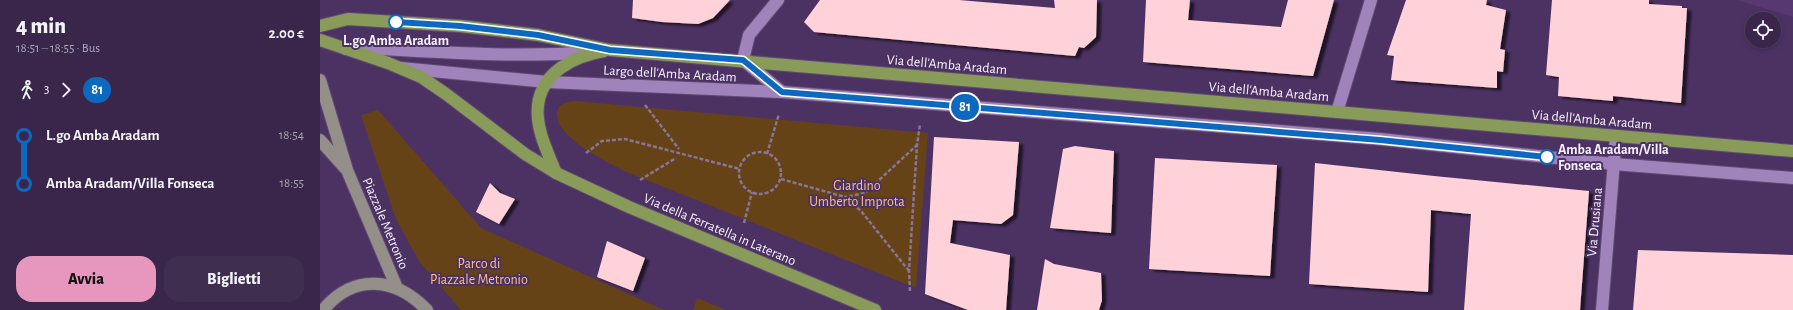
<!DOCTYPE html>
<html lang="it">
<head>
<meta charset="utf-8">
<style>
  body { margin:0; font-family:"Alegreya Sans",sans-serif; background:#402e51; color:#f1f3f6; height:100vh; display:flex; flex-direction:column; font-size:15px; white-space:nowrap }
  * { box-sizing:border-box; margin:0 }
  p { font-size:13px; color:#aba5b5 }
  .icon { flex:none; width:22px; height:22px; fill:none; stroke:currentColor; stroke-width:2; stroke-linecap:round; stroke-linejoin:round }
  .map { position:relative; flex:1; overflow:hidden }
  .panel { display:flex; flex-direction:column; background:#39264a; width:320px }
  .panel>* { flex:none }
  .badge { padding:0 8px; border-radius:13px; font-size:14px; line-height:26px }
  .buttons { position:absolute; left:1425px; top:12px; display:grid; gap:8px }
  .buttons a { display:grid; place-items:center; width:36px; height:36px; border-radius:50%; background:#39264a; box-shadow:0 2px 6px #0003,0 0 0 1px #534362; font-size:20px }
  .map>.badge { position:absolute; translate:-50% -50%; box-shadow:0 0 0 2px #fff }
  .legs { display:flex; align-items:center; gap:6px; height:44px; padding:0 16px; font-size:13px }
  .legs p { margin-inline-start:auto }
  .headline { display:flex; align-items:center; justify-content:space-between; height:68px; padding:0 16px }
  h1 { font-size:22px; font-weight:800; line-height:30px }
  .button { display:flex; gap:8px; margin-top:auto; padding:8px 16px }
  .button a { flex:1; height:46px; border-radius:16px; background:#e797bd; color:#111; font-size:16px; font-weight:800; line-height:46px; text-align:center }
  .button a+a { background:#402e51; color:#f1f3f6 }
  ul { padding:0 16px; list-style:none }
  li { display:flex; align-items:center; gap:14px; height:48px; font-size:15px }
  li i { display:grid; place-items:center; width:6px; height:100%; margin:0 5px; background:currentColor }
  li i::after { content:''; width:10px; height:10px; margin:-5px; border:3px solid; border-radius:50%; background:#39264a }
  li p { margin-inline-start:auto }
  li:first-child i { background:linear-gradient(#0000 50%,currentColor 0) }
  li:last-child i { background:linear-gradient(currentColor 50%,#0000 0) }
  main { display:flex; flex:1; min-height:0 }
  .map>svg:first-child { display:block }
  .built { fill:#573871 }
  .green { fill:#664317 }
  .building { fill:#ffd1d8; filter:url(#shadow) }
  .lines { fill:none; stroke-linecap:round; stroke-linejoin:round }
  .lane-casing { stroke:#614b72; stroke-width:14 }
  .street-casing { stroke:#614b72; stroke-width:14 }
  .secondary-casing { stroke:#614b72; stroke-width:14 }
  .primary-casing { stroke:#614b72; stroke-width:14 }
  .path { stroke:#887599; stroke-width:2.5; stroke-dasharray:4 2; stroke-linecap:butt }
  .lane { stroke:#a083bb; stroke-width:12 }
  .street { stroke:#a083bb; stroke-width:12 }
  .secondary { stroke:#958f8a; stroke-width:12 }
  .primary { stroke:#899b59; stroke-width:12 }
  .line-1-casing { stroke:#fff; stroke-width:9 }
  .line-1 { stroke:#0c69bf; stroke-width:6 }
  .stop-1-dot { fill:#fff; stroke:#0c69bf; stroke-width:2 }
  .labels { text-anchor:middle; stroke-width:4; stroke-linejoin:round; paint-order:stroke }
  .stop-label { font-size:14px; font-weight:bold; fill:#f7f1fd; stroke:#4c3263 }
  .street-label { font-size:14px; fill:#f7f1fd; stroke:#4c3263 }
  .park-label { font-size:14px; fill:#fcbe7a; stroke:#4c3263 }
</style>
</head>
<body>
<main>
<section class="panel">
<div class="headline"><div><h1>4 min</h1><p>18:51 – 18:55 · Bus</p></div><b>2.00 €</b></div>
<div class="legs"><svg class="icon" aria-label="walk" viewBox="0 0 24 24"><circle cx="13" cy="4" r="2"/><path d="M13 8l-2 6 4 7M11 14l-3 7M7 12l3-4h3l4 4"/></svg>3<svg class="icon" aria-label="forward" viewBox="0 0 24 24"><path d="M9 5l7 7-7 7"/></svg><b class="badge" style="background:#0c69bf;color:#fff">81</b></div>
<ul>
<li><i style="color:#0c69bf"></i><b>L.go Amba Aradam</b><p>18:54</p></li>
<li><i style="color:#0c69bf"></i><b>Amba Aradam/Villa Fonseca</b><p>18:55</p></li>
</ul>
<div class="button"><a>Avvia</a><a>Biglietti</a></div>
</section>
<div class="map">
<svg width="1473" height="310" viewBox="0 0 1473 310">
  <defs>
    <filter id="shadow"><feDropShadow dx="4.5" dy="2.5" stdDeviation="1" flood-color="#0009"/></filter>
  </defs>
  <rect width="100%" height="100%" fill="#4c3263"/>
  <path class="built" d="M1417,0h56v17z"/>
  <g class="green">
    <path d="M255,101l353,32 -12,155 -292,-117c-19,-11 -67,-32 -67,-57 0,-10 10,-12 18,-13z"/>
    <path d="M58,110l103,118 183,82h-203l-42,-49 -23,-42 -35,-104z"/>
    <path d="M377,298l29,12h-33z"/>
  </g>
  <g class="building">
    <path d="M313,0h97l-17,18 -15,6 -36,-2 -30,-4z"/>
    <path d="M500,0h139l96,8 -1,-8h43l-1,37 -12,11 -5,-1 -4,9 -261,-24 -10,-10z"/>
    <path d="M826,0h44l-2,20 93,7 7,-27h46l-21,76 -170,-14z"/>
    <path d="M1086,0h81l-1,5 20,5 -6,39 5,1 -2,22 -6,-1v17l-106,-8 3,-24 -7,-1z"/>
    <path d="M1232,0h97v4l33,2v2h5l-6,95 -68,-7v5l-55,-5 1,-19 -13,-2z"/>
    <path d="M614,137l85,5 -6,73 -12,9 -48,-4 -3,23 60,12 -4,55h-38l-43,-16z"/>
    <path d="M755,146l39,5 -3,82 -61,-5 13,-79z"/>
    <path d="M835,158l122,7 -7,111 -121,-7z"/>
    <path d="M995,163l119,13 155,15 -9,119h-116l7,-96 -40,-4 -3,82 -119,-8z"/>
    <path d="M170,183l10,10 15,6 -16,25 -23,-12z"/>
    <path d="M287,241l38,17 -12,33 -36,-14z"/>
    <path d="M1318,250l155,5v55h-160z"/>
    <path d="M725,259l9,5 47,9 1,27 -3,10h-62z"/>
  </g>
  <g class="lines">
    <g class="lane-casing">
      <g id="lane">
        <path d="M26,49l19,-1c75,4 151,10 226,4"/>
        <path d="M423,60l39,32"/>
        <path d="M81,68l146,14 235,10 598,47 233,25 180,14"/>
        <path d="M1282,310l14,-174"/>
      </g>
    </g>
    <g class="street-casing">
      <g id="street">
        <path d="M423,60l6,-25 29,-35"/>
        <path d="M1017,112l34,-112"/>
      </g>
    </g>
    <g class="secondary-casing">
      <g id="secondary">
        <path d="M0,80l27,90 50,118"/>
        <path d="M0,140l25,28"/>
        <path d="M3,310c31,-37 72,-33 104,0"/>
      </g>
    </g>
    <g class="primary-casing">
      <g id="primary">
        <path d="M0,26l28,-7 112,7 78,9 72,15 1183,101"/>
        <path d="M0,40l68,23 33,14 25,17 79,60 31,19 73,34 246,103"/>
        <path d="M236,173c-8,-20 -21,-45 -18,-68 4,-33 36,-49 66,-54"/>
      </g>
    </g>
    <g class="path">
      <path d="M325,105l34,44"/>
      <circle cx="440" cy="173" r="21"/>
      <path d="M266,153l16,-12 23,-2 115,30"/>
      <path d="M447,154l12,-40"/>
      <path d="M461,179l64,18"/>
      <path d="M320,180l36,-22"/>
      <path d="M424,223l8,-31"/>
      <path d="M589,271l-48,-60 -16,-14 20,-4 52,-48"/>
      <path d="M590,291l-1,-20 8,-126 3,-21"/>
    </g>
    <use href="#lane" class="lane"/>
    <use href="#street" class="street"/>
    <use href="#secondary" class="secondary"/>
    <use href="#primary" class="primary"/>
  </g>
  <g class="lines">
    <g class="line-1-casing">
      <path id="line-1" d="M76,22l64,4 78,9 72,15 133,10 39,32 598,48 167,17"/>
    </g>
    <use href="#line-1" class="line-1"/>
  </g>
  <g class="stop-1-dot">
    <circle cx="76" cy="22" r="7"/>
    <circle cx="1227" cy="157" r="7"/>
  </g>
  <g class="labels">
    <g class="stop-label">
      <text x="76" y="45">L.go Amba Aradam</text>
      <text x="1238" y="154" text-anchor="start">Amba Aradam/Villa<tspan x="1238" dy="16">Fonseca</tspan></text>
    </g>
    <g class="street-label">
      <text transform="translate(627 64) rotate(5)" y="5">Via dell'Amba Aradam</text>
      <text transform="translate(350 73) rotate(3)" y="5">Largo dell'Amba Aradam</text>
      <text transform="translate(949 91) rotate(5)" y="5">Via dell'Amba Aradam</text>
      <text transform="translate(1272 119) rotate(5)" y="5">Via dell'Amba Aradam</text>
      <text transform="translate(1274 222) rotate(-85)" y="5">Via Drusiana</text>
      <text transform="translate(66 223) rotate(67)" y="5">Piazzale Metronio</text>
      <text transform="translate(400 229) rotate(23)" y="5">Via della Ferratella in Laterano</text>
    </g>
    <g class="park-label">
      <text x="537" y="190">Giardino<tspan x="537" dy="16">Umberto Improta</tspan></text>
      <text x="159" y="268">Parco di<tspan x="159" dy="16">Piazzale Metronio</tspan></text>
    </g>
  </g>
</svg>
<div class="buttons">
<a><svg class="icon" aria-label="locate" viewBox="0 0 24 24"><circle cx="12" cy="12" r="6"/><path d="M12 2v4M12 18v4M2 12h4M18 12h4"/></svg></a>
</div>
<b class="badge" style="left:645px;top:107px;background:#0c69bf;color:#fff">81</b>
</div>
</main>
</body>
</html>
